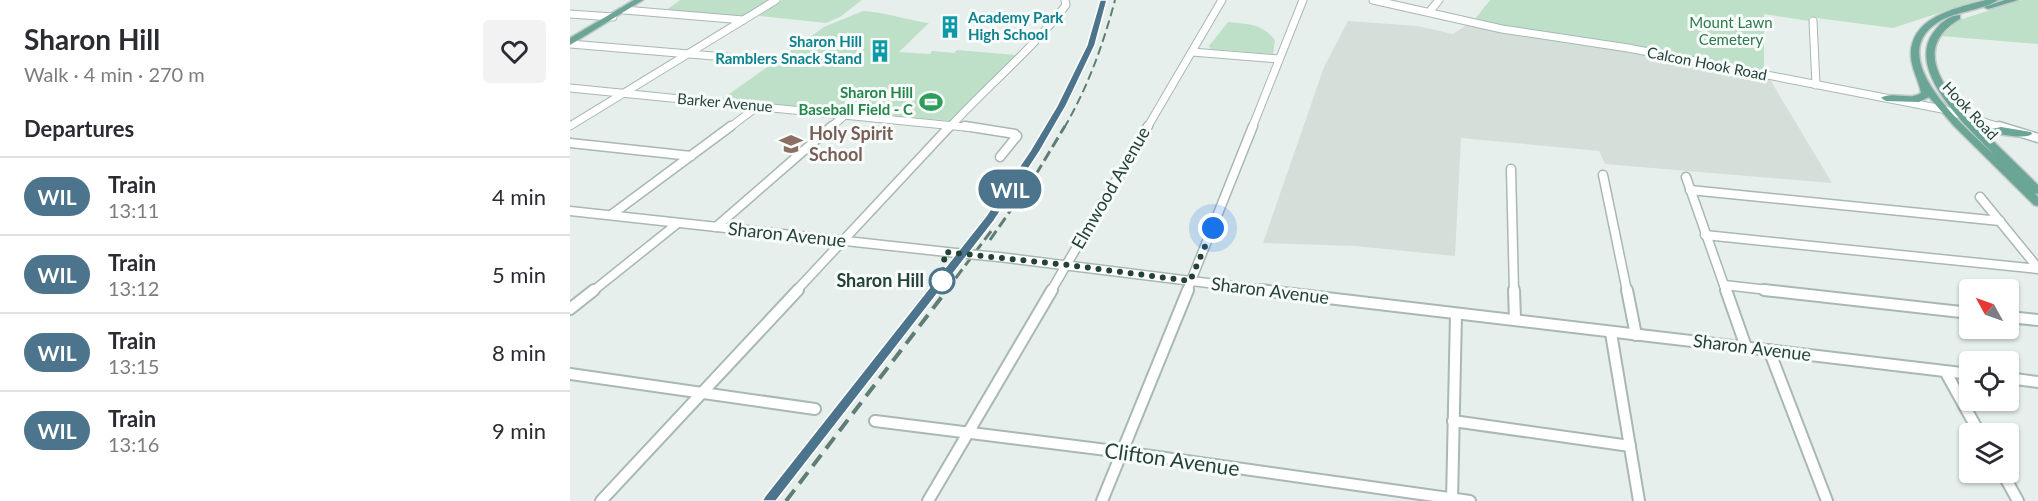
<!DOCTYPE html>
<html lang="en">
<head>
<meta charset="utf-8">
<style>
  body { margin:0; font-family:Lato,sans-serif; background:#f2f2f3; color:#2b2b33; height:100vh; display:flex; flex-direction:column; font-size:22px; white-space:nowrap }
  * { box-sizing:border-box; margin:0 }
  p { font-size:20px; color:#7c7c81 }
  .icon { flex:none; width:33px; height:33px; fill:none; stroke:currentColor; stroke-width:2; stroke-linecap:round; stroke-linejoin:round }
  .map { position:relative; flex:1; overflow:hidden }
  .side { display:flex; flex-direction:column; background:#fff; width:570px }
  .side>* { flex:none }
  .badge { padding:0 12px; border-radius:20px; font-size:21px; line-height:39px }
  .needle { width:39px; rotate:310deg }
  .controls { position:absolute; left:1389px; top:279px; display:grid; gap:12px }
  .controls a { display:grid; place-items:center; width:60px; height:60px; border-radius:6px; background:#fff; box-shadow:0 2px 4px #0004; font-size:30px }
  .you { position:absolute; width:30px; height:30px; margin:-15px; border:4px solid #fff; border-radius:50%; background:#1a73e8; box-shadow:0 0 0 9px #1a73e833 }
  .map>.badge { position:absolute; translate:-50% -50%; box-shadow:0 0 0 3px #fff }
  h2 { padding:0 24px; font-size:22px; line-height:54px }
  .round { display:grid; place-items:center; flex:none; width:63px; height:63px; border-radius:6px; background:#f2f2f3 }
  .summary { display:flex; align-items:center; justify-content:space-between; height:102px; padding:0 24px }
  h1 { font-size:28px; font-weight:700; line-height:45px }
  ul { padding:0; list-style:none }
  li { display:flex; align-items:center; gap:18px; height:78px; padding:0 24px; border-top:2px solid #e1e1e2 }
  li div { flex:1 }
  li b { display:block; font-size:22px }
  li em { font-style:normal }
  li .badge { min-width:66px; font-weight:700; text-align:center }
  main { display:flex; flex:1; min-height:0 }
  .map>svg:first-child { display:block }
  .built { fill:#d4dfda }
  .green { fill:#bfe0c8 }
  .lines { fill:none; stroke-linecap:round; stroke-linejoin:round }
  .minor-far2-casing { stroke:#a8b8b2; stroke-width:9 }
  .minor-far1-casing { stroke:#a8b8b2; stroke-width:11 }
  .minor-casing { stroke:#a8b8b2; stroke-width:14 }
  .major-casing { stroke:#c2cac8; stroke-width:3 }
  .minor-far2 { stroke:#fff; stroke-width:7 }
  .minor-far1 { stroke:#fff; stroke-width:8 }
  .minor { stroke:#fff; stroke-width:10 }
  .major { fill:#6aa596; fill-rule:evenodd }
  .rail-far2 { stroke:#5f7d75; stroke-width:2; stroke-dasharray:9 4.5; stroke-linecap:butt }
  .rail-far1 { stroke:#5f7d75; stroke-width:3; stroke-dasharray:11 5; stroke-linecap:butt }
  .rail { stroke:#5f7d75; stroke-width:4; stroke-dasharray:14 8; stroke-linecap:butt }
  .minor-bridge-casing { stroke:#a8b8b2; stroke-width:11; stroke-linecap:butt }
  .minor-bridge { stroke:#fff; stroke-width:8 }
  .line { fill:#4c748c; stroke:#fff; stroke-width:1.5 }
  .walk { stroke:#24423a; stroke-width:6; stroke-dasharray:0 10.8 }
  .stop-dot { fill:#fff; stroke:#4c748c; stroke-width:3 }
  .labels { text-anchor:middle; stroke-width:6; stroke-linejoin:round; paint-order:stroke }
  .far-culture-label { font-size:15px; font-weight:bold; fill:#0d838f; stroke:#f7fbf9; text-anchor:start }
  .far-park-label { font-size:15px; fill:#2d7a4b; stroke:#f7fbf9 }
  .far-street-label { font-size:15px; fill:#24423a; stroke:#f7fbf9 }
  .far-leisure-label { font-size:15px; font-weight:bold; fill:#27864d; stroke:#f7fbf9; text-anchor:end }
  .education-label { font-size:18px; font-weight:bold; fill:#785e54; stroke:#f7fbf9; text-anchor:start }
  .street-label { font-size:18px; fill:#24423a; stroke:#f7fbf9 }
  .stop-label { font-size:18px; font-weight:bold; fill:#24423a; stroke:#f7fbf9; text-anchor:end }
  .near-street-label { font-size:21px; fill:#24423a; stroke:#f7fbf9 }
</style>
</head>
<body>
<main>
<section class="side">
<div class="summary"><div><h1>Sharon Hill</h1><p>Walk · 4 min · 270 m</p></div><a class="round"><svg class="icon" aria-label="heart" viewBox="0 0 24 24"><path d="M12 20l-8-8c-3-5 5-10 8-4 3-6 11-1 8 4z"/></svg></a></div>
<h2>Departures</h2>
<ul>
<li><span class="badge" style="background:#4c748c;color:#fff">WIL</span><div><b>Train</b><p>13:11</p></div><em>4 min</em></li>
<li><span class="badge" style="background:#4c748c;color:#fff">WIL</span><div><b>Train</b><p>13:12</p></div><em>5 min</em></li>
<li><span class="badge" style="background:#4c748c;color:#fff">WIL</span><div><b>Train</b><p>13:15</p></div><em>8 min</em></li>
<li><span class="badge" style="background:#4c748c;color:#fff">WIL</span><div><b>Train</b><p>13:16</p></div><em>9 min</em></li>
</ul>
</section>
<div class="map">
<svg width="1468" height="501" viewBox="0 0 1468 501">
  <rect width="100%" height="100%" fill="#e6efeb"/>
  <path class="built" d="M778,21l69,5 36,8 18,-12 40,12 115,16 143,28 63,105 -227,-19 -6,-13 -138,-13 -6,118 -100,-10 -92,-3 61,-176z"/>
  <g class="green">
    <path d="M110,0h91l-28,17 -78,-6z"/>
    <path d="M212,0h80l-22,17 -14,6 -67,-7z"/>
    <path d="M920,0h489l-86,28 -84,-11v4l-45,-7v58l-147,-30 -88,-11 -54,-12z"/>
    <path d="M1452,0h16v44l-97,-8 18,-16z"/>
    <path d="M293,11c23,1 43,9 66,12l-30,29 31,2 2,-3 22,2 3,-3 59,5 -64,66 -230,-22 102,-72z"/>
    <path d="M658,22c20,2 35,2 47,18l-2,14 -62,-5 -2,-3z"/>
  </g>
  <g class="lines">
    <g class="minor-far2-casing">
      <g id="minor-far2">
        <path d="M803,0l129,29 126,19 314,61 61,19"/>
        <path d="M54,10l119,10"/>
        <path d="M860,11l9,-11"/>
        <path d="M0,14l43,3"/>
        <path d="M1243,21l3,64"/>
        <path d="M0,44l203,17"/>
        <path d="M622,52l87,7"/>
        <path d="M0,88l405,40"/>
        <path d="M0,126l206,-126"/>
        <path d="M159,128l29,-22"/>
        <path d="M260,128l16,-14"/>
        <path d="M379,128c38,-42 83,-78 117,-123l-1,-5"/>
        <path d="M577,128l75,-128"/>
        <path d="M682,128l51,-128"/>
      </g>
    </g>
    <g class="minor-far1-casing">
      <g id="minor-far1">
        <path d="M395,126l50,8 2,2 -17,21"/>
        <path d="M1429,126l39,12"/>
        <path d="M0,143l121,13"/>
        <path d="M941,169l3,122"/>
        <path d="M1033,175l24,116"/>
        <path d="M1116,177l40,114"/>
        <path d="M1120,190l310,31"/>
        <path d="M1410,197l58,71"/>
        <path d="M0,211l386,42"/>
        <path d="M41,215l120,-89"/>
        <path d="M146,227l116,-101"/>
        <path d="M1135,235l333,34"/>
        <path d="M429,257l273,34"/>
        <path d="M1154,285l53,6"/>
        <path d="M23,291l85,-68"/>
        <path d="M226,291l154,-165"/>
        <path d="M481,291l97,-165"/>
        <path d="M617,291l66,-165"/>
      </g>
    </g>
    <g class="minor-casing">
      <g id="minor">
        <path d="M690,290l710,84"/>
        <path d="M944,290l1,30"/>
        <path d="M1057,290l9,45"/>
        <path d="M1156,290l20,57"/>
        <path d="M1194,290l206,23"/>
        <path d="M0,309l24,-19"/>
        <path d="M1438,317l30,3"/>
        <path d="M1041,333l28,168"/>
        <path d="M1199,350l58,151"/>
        <path d="M1375,371l35,63"/>
        <path d="M0,374l245,35"/>
        <path d="M1438,378l30,4"/>
        <path d="M305,421l248,31 347,49"/>
        <path d="M883,421l177,25"/>
        <path d="M1432,472l16,29"/>
        <path d="M31,501l197,-211"/>
        <path d="M358,501l124,-211"/>
        <path d="M532,501l86,-211"/>
        <path d="M882,501l4,-187"/>
      </g>
    </g>
    <g class="major-casing">
      <g id="major">
        <path d="M64,0h9l-73,45v-7z"/>
        <path d="M1416,0h12c-18,12 -45,10 -64,25 -49,37 37,107 63,132 -26,-26 -92,-85 -64,-124 6,-9 16,-18 27,-18v4c-56,32 -6,81 23,112l18,-4 30,5 1,2c-9,6 -29,-1 -41,0l-1,4 48,47v9l-3,-1 3,4v9l-4,-1 -80,-79 -25,-29 -10,5 -33,-1 -5,-3c12,-7 29,3 40,-5 -2,-12 -9,-23 -10,-36 -2,-40 45,-49 75,-57z"/>
        <path d="M1435,0h13l-30,9 -4,-2z"/>
      </g>
    </g>
    <use href="#minor-far2" class="minor-far2"/>
    <use href="#minor-far1" class="minor-far1"/>
    <use href="#minor" class="minor"/>
    <use href="#major" class="major"/>
    <g class="rail-far2">
      <path d="M479,128l42,-83 13,-45"/>
      <path d="M494,128c24,-41 39,-83 51,-128"/>
    </g>
    <g class="rail-far1">
      <path d="M420,240l48,-69 27,-45"/>
      <path d="M364,291l56,-72 60,-93"/>
      <path d="M376,291l46,-61"/>
    </g>
    <g class="rail">
      <path d="M200,501l165,-211"/>
      <path d="M216,501l161,-211"/>
    </g>
    <g class="minor-bridge-casing">
      <path id="minor-bridge" d="M386,253l43,4"/>
    </g>
    <use href="#minor-bridge" class="minor-bridge"/>
  </g>
  <path class="line" d="M530,0h7l-12,45 -29,61 -26,45 -46,70 -218,280h-14l3,-5 221,-280 44,-65 27,-45 30,-61z"/>
  <g class="lines">
    <path class="walk" d="M372,281l3,-29 123,13 122,16 23,-53"/>
  </g>
  <defs>
    <g id="building-bare" transform="scale(1.8)"><path d="M-4-6H4V6H1V3H-1V6H-4ZM-2.5-4.3h1.7v1.8h-1.7ZM.8-4.3h1.7v1.8H.8ZM-2.5-1h1.7V.8h-1.7ZM.8-1h1.7V.8H.8Z" fill="#0f9aa8" stroke="#f7fbf9" stroke-width="2.5" paint-order="stroke"/></g>
    <g id="stadium-bare" transform="scale(1.8)"><path d="M0-5a6.5 5 0 1 0 0 10a6.5 5 0 1 0 0-10ZM-3.5-1.8h7v3.6h-7Z" fill="#2e9e5b" stroke="#f7fbf9" stroke-width="2.5" paint-order="stroke"/></g>
    <g id="school-bare" transform="scale(1.8)"><path d="M0-5L7-2L0 1L-7-2ZM-4 1L0 2.5L4 1V4Q0 6-4 4Z" fill="#8d6e63" stroke="#f7fbf9" stroke-width="2.5" paint-order="stroke"/></g>
  </defs>
  <g fill-rule="evenodd">
    <use href="#building-bare" x="380" y="27"/>
    <use href="#building-bare" x="310" y="51"/>
    <use href="#stadium-bare" x="361" y="102"/>
    <use href="#school-bare" x="221" y="144"/>
  </g>
  <circle class="stop-dot" cx="372" cy="281" r="12"/>
  <g class="labels">
    <g class="far-culture-label">
      <text x="398" y="23">Academy Park<tspan x="398" dy="17">High School</tspan></text>
      <text x="292" y="47" text-anchor="end">Sharon Hill<tspan x="292" dy="17">Ramblers Snack Stand</tspan></text>
    </g>
    <g class="far-park-label">
      <text x="1161" y="28">Mount Lawn<tspan x="1161" dy="17">Cemetery</tspan></text>
    </g>
    <g class="far-street-label">
      <text transform="translate(1137 64) rotate(11)" y="5">Calcon Hook Road</text>
      <text transform="translate(155 103) rotate(5)" y="5">Barker Avenue</text>
      <text transform="translate(1400 111) rotate(47)" y="5">Hook Road</text>
    </g>
    <g class="far-leisure-label">
      <text x="343" y="98">Sharon Hill<tspan x="343" dy="17">Baseball Field - C</tspan></text>
    </g>
    <g class="education-label">
      <text x="239" y="140">Holy Spirit<tspan x="239" dy="21">School</tspan></text>
    </g>
    <g class="street-label">
      <text transform="translate(541 188) rotate(-60)" y="6">Elmwood Avenue</text>
      <text transform="translate(217 235) rotate(6)" y="6">Sharon Avenue</text>
      <text transform="translate(700 291) rotate(7)" y="6">Sharon Avenue</text>
      <text transform="translate(1182 348) rotate(7)" y="6">Sharon Avenue</text>
    </g>
    <g class="stop-label">
      <text x="354" y="287">Sharon Hill</text>
    </g>
    <g class="near-street-label">
      <text transform="translate(602 460) rotate(8)" y="7">Clifton Avenue</text>
    </g>
  </g>
</svg>
<div class="controls">
<a><svg class="needle" viewBox="-14 -14 28 28"><path d="M0-13l5 13h-10z" fill="#e53935"/><path d="M0 13l5-13h-10z" fill="#7c7c81"/></svg></a>
<a><svg class="icon" aria-label="locate" viewBox="0 0 24 24"><circle cx="12" cy="12" r="6"/><path d="M12 2v4M12 18v4M2 12h4M18 12h4"/></svg></a>
<a><svg class="icon" aria-label="layers" viewBox="0 0 24 24"><path d="M12 4l9 5-9 5-9-5zM3 14l9 5 9-5"/></svg></a>
</div>
<div class="you" style="left:643px;top:228px"></div>
<b class="badge" style="left:440px;top:189px;background:#4c748c;color:#fff">WIL</b>
</div>
</main>
</body>
</html>
